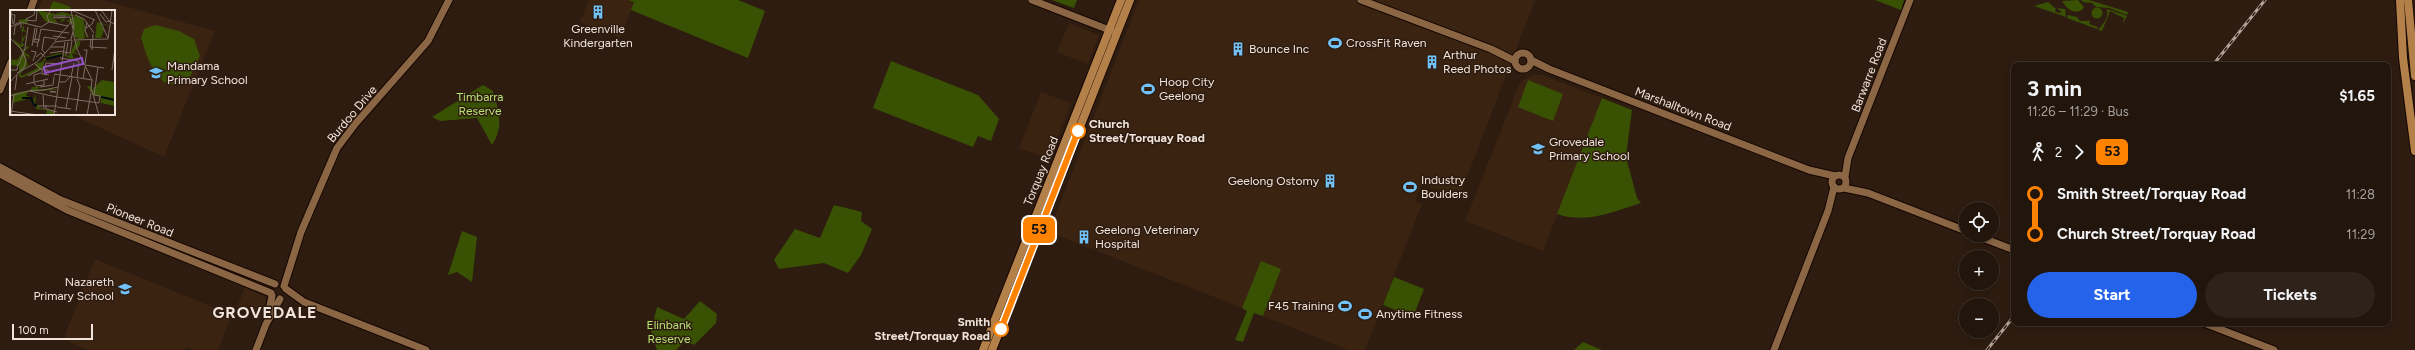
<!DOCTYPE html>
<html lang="en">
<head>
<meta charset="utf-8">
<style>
  body { margin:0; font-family:Figtree,sans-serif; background:#2e221a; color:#f1f3f6; height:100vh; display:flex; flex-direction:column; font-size:15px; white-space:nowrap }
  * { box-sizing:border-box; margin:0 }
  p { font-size:13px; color:#a29f9d }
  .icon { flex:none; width:22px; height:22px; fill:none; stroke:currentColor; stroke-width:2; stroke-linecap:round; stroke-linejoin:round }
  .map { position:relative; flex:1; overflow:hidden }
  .details { position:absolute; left:2011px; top:62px; width:380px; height:264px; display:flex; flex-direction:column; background:#22150c; border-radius:8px; box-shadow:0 2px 10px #0003,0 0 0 1px #3f342d }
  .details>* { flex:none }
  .badge { padding:0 8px; border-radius:6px; font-size:14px; line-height:26px }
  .tools { position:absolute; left:1959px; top:202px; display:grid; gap:8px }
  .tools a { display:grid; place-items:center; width:40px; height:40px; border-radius:50%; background:#22150c; box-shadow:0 2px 10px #0003,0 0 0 1px #3f342d; font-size:20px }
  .scale { position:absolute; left:12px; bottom:10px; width:81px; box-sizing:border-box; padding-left:4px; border:2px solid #f1e4dc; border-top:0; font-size:11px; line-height:14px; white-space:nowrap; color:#f1e4dc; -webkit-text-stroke:3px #2e1c10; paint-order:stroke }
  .map>.badge { position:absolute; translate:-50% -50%; box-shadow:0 0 0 2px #fff }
  .legs { display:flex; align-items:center; gap:6px; height:44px; padding:0 16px; font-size:13px }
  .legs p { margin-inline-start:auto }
  .overview { display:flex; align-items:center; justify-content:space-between; height:68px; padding:0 16px }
  h1 { font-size:22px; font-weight:700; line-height:30px }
  .button { display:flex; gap:8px; margin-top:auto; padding:8px 16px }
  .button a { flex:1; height:46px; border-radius:24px; background:#2563eb; color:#fff; font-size:16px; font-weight:700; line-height:46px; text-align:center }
  .button a+a { background:#2e221a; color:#f1f3f6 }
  ul { padding:0 16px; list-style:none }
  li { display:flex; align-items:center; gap:14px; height:40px; font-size:15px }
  li i { display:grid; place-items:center; width:6px; height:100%; margin:0 5px; background:currentColor }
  li i::after { content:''; width:10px; height:10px; margin:-5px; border:3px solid; border-radius:50%; background:#22150c }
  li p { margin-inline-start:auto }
  li:first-child i { background:linear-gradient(#0000 50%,currentColor 0) }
  li:last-child i { background:linear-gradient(currentColor 50%,#0000 0) }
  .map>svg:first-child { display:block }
  .built { fill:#3b2312 }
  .green { fill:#395103 }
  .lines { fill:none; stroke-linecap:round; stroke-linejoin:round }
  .secondary-casing { stroke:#160600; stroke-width:9 }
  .primary-casing { stroke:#160600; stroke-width:10 }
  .secondary { stroke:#8a6645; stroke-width:7 }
  .primary { stroke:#b3804a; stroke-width:8 }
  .rail-casing { stroke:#b2a49b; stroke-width:3 }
  .rail { stroke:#2e1c10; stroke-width:1.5; stroke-dasharray:4.5; stroke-linecap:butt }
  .line-1-casing { stroke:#fff; stroke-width:9 }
  .line-1 { stroke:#ff8200; stroke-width:6 }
  .stop-1-dot { fill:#fff; stroke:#ff8200; stroke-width:2 }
  .labels { text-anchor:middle; stroke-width:3; stroke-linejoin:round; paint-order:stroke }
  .poi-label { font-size:12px; fill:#f1e4dc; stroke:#2e1c10; text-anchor:start }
  .street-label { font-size:12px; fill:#f1e4dc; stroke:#2e1c10 }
  .park-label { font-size:12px; fill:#b7e275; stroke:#2e1c10 }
  .stop-label { font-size:12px; font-weight:bold; fill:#f1e4dc; stroke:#2e1c10; text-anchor:start }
  .district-label { font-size:16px; font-weight:bold; letter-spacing:1px; fill:#f1e4dc; stroke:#2e1c10 }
  .inset-river { fill:none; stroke:#010a0f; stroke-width:2 }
  .inset-road { fill:none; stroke:#7c6c62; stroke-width:1 }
  .view { fill:#9351c5; fill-opacity:0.15; stroke:#9351c5; stroke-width:2 }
  .inset-edge { fill:none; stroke:#f1e4dc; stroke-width:2 }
</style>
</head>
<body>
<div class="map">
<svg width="2415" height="350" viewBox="0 0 2415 350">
  <rect width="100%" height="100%" fill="#2e1c10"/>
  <g class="built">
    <path d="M42,0h60l113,31 -51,126 -94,-43h44v-103h-76z"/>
    <path d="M589,0h39l6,2 -14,36 -40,-16z"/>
    <path d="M1139,0h396l-76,198 -37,-14 -7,17 7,3 -57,146h-16l-300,-118z"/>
    <path d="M1069,23l30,12 -11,29 -31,-12z"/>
    <path d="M1534,75h8l60,23 -59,153 -78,-30 54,-136 4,-5z"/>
    <path d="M1041,92l30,11 -22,56 -30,-11z"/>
    <path d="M95,259l137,56 -14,35h-25l-7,-3 -2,3h-97l-17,-8 -5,-3v-4z"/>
    <path d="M245,288l20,9 1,5 -6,14 -23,-9z"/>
  </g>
  <g class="green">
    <path d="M628,0h110l27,11 -17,47 -117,-48 3,-8z"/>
    <path d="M1052,0h25l-3,8z"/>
    <path d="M1875,0h29l-3,10z"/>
    <path d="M2078,0l6,7 -2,3c-10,5 -15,-2 -20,-9z"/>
    <path d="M2081,0h8l39,12 -1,3 -18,-7 -13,-1 -4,-4 -9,-1z"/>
    <path d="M53,1l18,6 -2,4h-20z"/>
    <path d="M2048,2l8,7 -1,3 6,1v-2l-4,-3 8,1 1,8 -32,-11z"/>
    <circle cx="2097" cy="13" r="5.5"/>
    <path d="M2107,9l20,7 -4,8 1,-6 -14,-7 -8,20 -4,-1c5,-6 11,-12 9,-21z"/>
    <path d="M2068,15l9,2 3,4h10l-1,3 9,3 -1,2 -30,-11z"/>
    <path d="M155,25l24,6 15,8 6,17 -10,21c-4,2 -10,6 -15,7 -21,3 -29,-32 -34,-46l3,-9z"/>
    <path d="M891,61l87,34 21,24 -8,22 -13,-5 -5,11 -100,-39z"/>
    <path d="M1528,80l35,14 -10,27 -35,-14z"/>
    <path d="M483,85l10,6c6,20 11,36 -1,54l-15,-27 -37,3 -8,-4z"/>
    <path d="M1602,98l30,12 -6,47 11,41 4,5c-28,9 -55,21 -84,11z"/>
    <path d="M834,205l28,7 -1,9 11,8 -11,26 -13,18 -24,-10 -45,6 -5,-9 21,-31 25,9z"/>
    <path d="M462,231l15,6 -5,45 -15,-10 -9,3z"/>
    <path d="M1261,261l20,8 -18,47 -9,-3 -11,29 -8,-2 12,-29 -5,-3z"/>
    <path d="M1394,277l30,12 -11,28 -30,-12z"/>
    <path d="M700,301l17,13 -1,9 -22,22 -9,-4 -9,9h-19l-6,-19 6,-24 27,12z"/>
    <path d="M1583,342l19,8h-28z"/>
  </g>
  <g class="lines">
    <g class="secondary-casing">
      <g id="secondary">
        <path d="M1032,0l85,33"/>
        <path d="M1361,0l130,49 24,12"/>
        <path d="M30,11l4,-11"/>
        <circle cx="1523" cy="61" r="8"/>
        <path d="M1531,60l18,9 260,101 26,6"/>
        <path d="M0,90l11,-28"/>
        <path d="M0,167l61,33 214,84"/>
        <path d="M0,174l67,36 204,83"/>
        <circle cx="1839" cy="182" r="7"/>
        <path d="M1845,177l3,-19 62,-158"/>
        <path d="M1844,188l24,5 98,38"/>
        <path d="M1975,235l39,15"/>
        <path d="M284,286l17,-54 36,-84 19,-25 72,-82 21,-41"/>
        <path d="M286,289l18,13 122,48"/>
        <path d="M268,316l4,-20"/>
        <path d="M2204,323l70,27"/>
        <path d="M256,350l10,-26 14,-25"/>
        <path d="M1774,350l54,-139 6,-24"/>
      </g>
    </g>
    <g class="primary-casing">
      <g id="primary">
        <path d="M2400,0l3,58 12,93"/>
        <path d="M2408,0l7,76"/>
        <path d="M983,350l138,-350"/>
        <path d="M992,350l138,-350"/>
      </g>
    </g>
    <use href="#secondary" class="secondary"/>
    <use href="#primary" class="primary"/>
    <g class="rail-casing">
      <g id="rail">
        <path d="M2213,65l52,-65"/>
        <path d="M1987,350l27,-34"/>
      </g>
    </g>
    <use href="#rail" class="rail"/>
  </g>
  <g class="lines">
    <g class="line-1-casing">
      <path id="line-1" d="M1001,329l77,-198"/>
    </g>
    <use href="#line-1" class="line-1"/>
  </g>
  <defs>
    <g id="building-bare" transform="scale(1.08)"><path d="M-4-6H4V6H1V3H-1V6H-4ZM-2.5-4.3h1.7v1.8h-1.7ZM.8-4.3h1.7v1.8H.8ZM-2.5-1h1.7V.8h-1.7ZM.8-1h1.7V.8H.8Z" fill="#71c1f5" stroke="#2e1c10" stroke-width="2.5" paint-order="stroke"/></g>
    <g id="stadium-bare" transform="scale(1.08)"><path d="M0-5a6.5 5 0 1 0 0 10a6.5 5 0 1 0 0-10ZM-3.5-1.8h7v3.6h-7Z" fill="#71c1f5" stroke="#2e1c10" stroke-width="2.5" paint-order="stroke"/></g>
    <g id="school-bare" transform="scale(1.08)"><path d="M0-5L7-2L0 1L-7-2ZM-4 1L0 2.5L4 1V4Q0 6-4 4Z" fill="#71c1f5" stroke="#2e1c10" stroke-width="2.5" paint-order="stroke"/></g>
  </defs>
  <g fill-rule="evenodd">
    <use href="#building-bare" x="598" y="12"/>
    <use href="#stadium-bare" x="1335" y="43"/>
    <use href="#building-bare" x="1238" y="49"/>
    <use href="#building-bare" x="1432" y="62"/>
    <use href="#school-bare" x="156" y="73"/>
    <use href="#stadium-bare" x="1148" y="89"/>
    <use href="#school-bare" x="1538" y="149"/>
    <use href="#building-bare" x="1330" y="181"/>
    <use href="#stadium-bare" x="1410" y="187"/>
    <use href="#building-bare" x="1084" y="237"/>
    <use href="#school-bare" x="125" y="289"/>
    <use href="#stadium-bare" x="1345" y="306"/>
    <use href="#stadium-bare" x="1365" y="314"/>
  </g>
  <g class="stop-1-dot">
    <circle cx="1078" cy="131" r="7"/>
    <circle cx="1001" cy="329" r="7"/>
  </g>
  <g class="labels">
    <g class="poi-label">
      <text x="598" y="33" text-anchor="middle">Greenville<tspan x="598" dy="14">Kindergarten</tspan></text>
      <text x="1346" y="47">CrossFit Raven</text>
      <text x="1249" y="53">Bounce Inc</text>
      <text x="1443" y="59">Arthur<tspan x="1443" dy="14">Reed Photos</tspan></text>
      <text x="167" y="70">Mandama<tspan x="167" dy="14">Primary School</tspan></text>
      <text x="1159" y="86">Hoop City<tspan x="1159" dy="14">Geelong</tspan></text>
      <text x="1549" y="146">Grovedale<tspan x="1549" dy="14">Primary School</tspan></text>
      <text x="1421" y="184">Industry<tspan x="1421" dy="14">Boulders</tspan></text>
      <text x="1319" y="185" text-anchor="end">Geelong Ostomy</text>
      <text x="1095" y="234">Geelong Veterinary<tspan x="1095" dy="14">Hospital</tspan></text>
      <text x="114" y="286" text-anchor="end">Nazareth<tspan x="114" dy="14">Primary School</tspan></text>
      <text x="1334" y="310" text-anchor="end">F45 Training</text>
      <text x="1376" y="318">Anytime Fitness</text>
    </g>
    <g class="street-label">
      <text transform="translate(1869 75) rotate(-69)" y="4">Barwarre Road</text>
      <text transform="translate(1683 109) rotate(21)" y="4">Marshalltown Road</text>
      <text transform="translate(352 114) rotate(-50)" y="4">Burdoo Drive</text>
      <text transform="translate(1041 171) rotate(-68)" y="4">Torquay Road</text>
      <text transform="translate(140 220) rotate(22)" y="4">Pioneer Road</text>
    </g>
    <g class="park-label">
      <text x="480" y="101">Timbarra<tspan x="480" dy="14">Reserve</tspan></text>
      <text x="669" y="329">Elinbank<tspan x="669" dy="14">Reserve</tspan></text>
    </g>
    <g class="stop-label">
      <text x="1089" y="128">Church<tspan x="1089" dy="14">Street/Torquay Road</tspan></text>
      <text x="990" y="326" text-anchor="end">Smith<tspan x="990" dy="14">Street/Torquay Road</tspan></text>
    </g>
    <g class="district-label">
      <text x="265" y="318">GROVEDALE</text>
    </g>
  </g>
  <g transform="translate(10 10)">
    <rect width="105" height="105" fill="#2e1c10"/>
    <path d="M27,0l18,4 7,-2 21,6 5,24 -5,-16 2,12 -5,2 -5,-3 -3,-13 -5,-3 6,-4 7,1 -8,-2 -19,-1 -3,5 2,-3 14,2 -6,4 2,-4 -8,-1 -2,1 4,1 1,3 -11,-1zM18,9l-1,5 -3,-1v7l2,1v1l-3,-1v7l4,-4 -5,9 3,1 -4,4 3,2 3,-4 2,1 -5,5 5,3 1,4 -5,-5 3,11 -8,9 2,2 16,-8 -3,-4 7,-2 4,-5 14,-4 9,3 7,-15h4v4l-6,7 6,3 -8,-2 2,7 -11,-5 -15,3 -4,4 -1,7 -22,9 -2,-2v-10l-9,-1 2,-4 -2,-2 7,1 6,-8 -11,-14 9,7 2,-13 -2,-1 3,-6 -6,-5zM87,12l18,5 -14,-3 3,6 -3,8h-6zM81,70l1,9 3,1 -2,-2 9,-8 13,2v24l-14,-3 -1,-7 -7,-1 -6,-9h4zM22,77h8l-3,2h24l-33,3 -2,4 5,1 2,4 3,-7 -1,10 3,1 2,3 14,3v4h-8l1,-5 -11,-1 1,-4h-3l-3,-7 -18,5 1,-8 -4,-1 21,-4z" fill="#395103"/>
    <path class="inset-river" d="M36,49l16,-4M91,87l14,3M12,88h9l3,7h3"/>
    <path class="inset-road" d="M61,0l24,10M85,0l6,13M91,0l9,12 5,2M1,1l2,13M0,4l5,1 -1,9M90,4l6,8 4,-1M65,5l9,4 10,14M43,6h13M43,8l17,-1 3,12M16,9l8,-4 1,-5M15,10l11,1 1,-10M39,12l19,4M77,12l-2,9 3,6M91,13l7,15M100,15l2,-15M25,16l6,1 8,-5 -2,-6 4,-6M0,17l10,-5 16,4M76,18l6,-4 2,-5M31,19l28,4M63,22l4,17 15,31 -1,12M4,25l1,-9 6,-3v5M43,26l13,2M34,27l-2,13 3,3M34,27l12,2M0,28l11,11 5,11 -2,7 -14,15M81,29l-1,8 17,1M98,29l2,-14M25,30l2,-12M64,30l34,-1M45,31l16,-19M28,32h-4v-3l6,1M22,36l3,-18M27,37l4,-18M41,37h13M74,40h3l-2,14M82,40l1,-16M21,41l5,1 -3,9M53,42l7,1 2,-13M40,43l14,-2M56,45l2,-13M26,47l5,-4 4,4M50,48l18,3M9,54l6,-16 3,-21M25,54l4,4 10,3M75,55l19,3M32,59v5l7,1M0,60h7l1,-6M34,60l2,-7 16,1M102,60l3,-22M7,63l20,-11 18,-20 16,-2 3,-14 -3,-16M18,66l13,-7M44,66l1,-2 37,6M61,67l3,-14M67,68l2,-17M73,69l2,-12M49,72h6l5,-5M24,73l2,3 8,-1v-5M24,73v-8l7,-2M16,74l22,-5M30,77l13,-2 1,-8M5,80l2,-15M34,80l14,-3M20,81l13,3M20,81l15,-1M82,81l7,24M40,82h6l-6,-1M33,84l14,3M33,85l1,14M84,85l4,-28M84,85l6,1 -1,7M0,86l22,-6M47,87l22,3M68,90l21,3M36,95v4l11,3M28,96h19M47,97l14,2M56,98l6,-31M0,101l28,4M66,101l4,-25 -3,-7M1,105l3,-21M44,105l11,-73M77,105l4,-22"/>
    <path class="view" d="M72,48l1,6 -38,9 -1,-6z"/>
    <rect width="105" height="105" class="inset-edge"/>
  </g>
</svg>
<div class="tools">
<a><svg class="icon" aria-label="locate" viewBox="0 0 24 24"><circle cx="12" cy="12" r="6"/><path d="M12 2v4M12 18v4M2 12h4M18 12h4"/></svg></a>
<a>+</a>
<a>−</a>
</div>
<div class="scale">100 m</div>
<b class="badge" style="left:1039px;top:230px;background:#ff8200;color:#111">53</b>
<section class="details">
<div class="overview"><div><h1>3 min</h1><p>11:26 – 11:29 · Bus</p></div><b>$1.65</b></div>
<div class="legs"><svg class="icon" aria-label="walk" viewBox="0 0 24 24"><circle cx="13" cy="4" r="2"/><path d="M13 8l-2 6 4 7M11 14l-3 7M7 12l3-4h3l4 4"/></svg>2<svg class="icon" aria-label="forward" viewBox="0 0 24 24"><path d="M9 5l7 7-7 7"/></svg><b class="badge" style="background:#ff8200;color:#111">53</b></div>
<ul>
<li><i style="color:#ff8200"></i><b>Smith Street/Torquay Road</b><p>11:28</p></li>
<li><i style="color:#ff8200"></i><b>Church Street/Torquay Road</b><p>11:29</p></li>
</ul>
<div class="button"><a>Start</a><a>Tickets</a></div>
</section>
</div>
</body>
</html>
